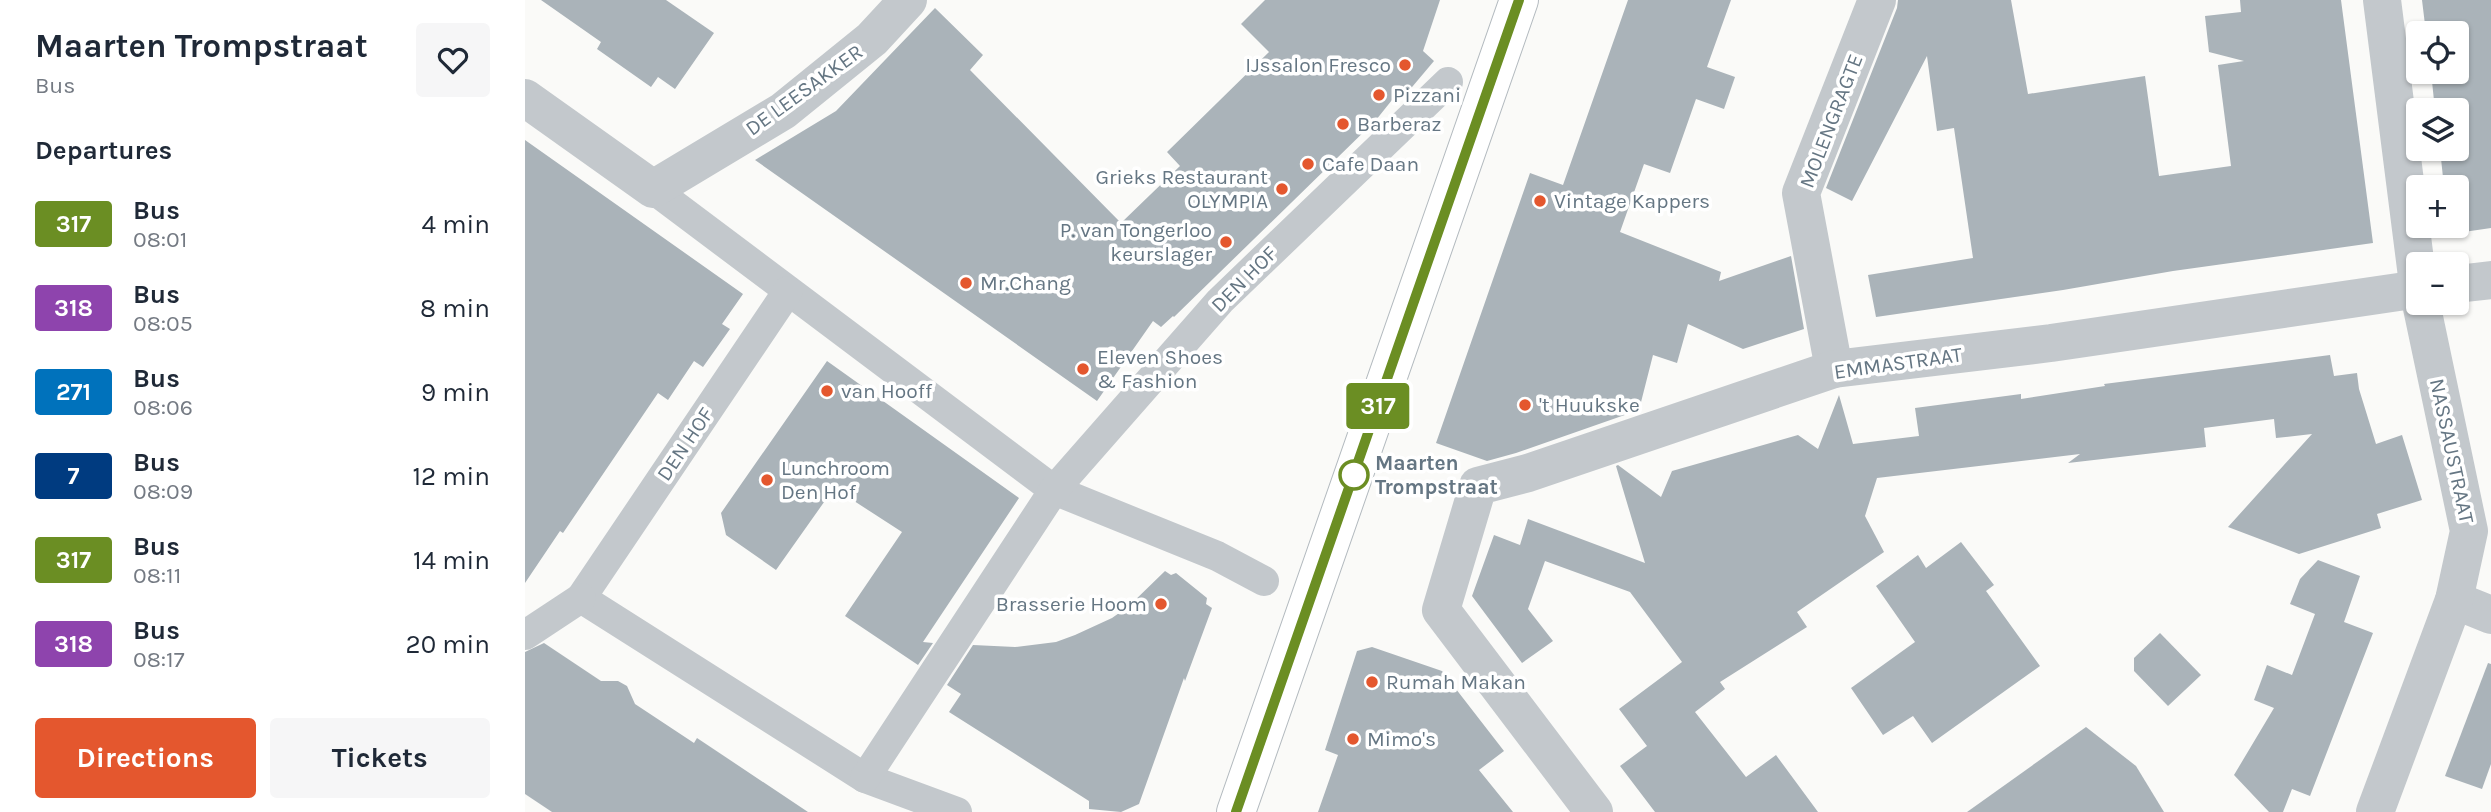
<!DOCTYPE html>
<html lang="en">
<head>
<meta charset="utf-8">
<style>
  body { margin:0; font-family:Karla,sans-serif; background:#f6f6f7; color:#1f2937; height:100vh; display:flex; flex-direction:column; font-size:26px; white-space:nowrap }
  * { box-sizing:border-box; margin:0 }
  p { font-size:23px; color:#747a83 }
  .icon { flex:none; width:38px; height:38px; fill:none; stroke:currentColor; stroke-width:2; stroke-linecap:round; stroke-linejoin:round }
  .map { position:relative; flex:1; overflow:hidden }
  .side { display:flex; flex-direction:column; background:#fff; width:525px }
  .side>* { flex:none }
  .badge { padding:0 14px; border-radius:5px; font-size:24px; line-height:46px }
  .tools { position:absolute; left:1881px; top:21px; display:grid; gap:14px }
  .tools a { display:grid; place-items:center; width:63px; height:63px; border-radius:7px; background:#fff; box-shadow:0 2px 5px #0004; font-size:35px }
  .map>.badge { position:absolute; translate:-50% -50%; box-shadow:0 0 0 4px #fff }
  h2 { padding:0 35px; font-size:26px; line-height:63px }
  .round { display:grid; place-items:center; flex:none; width:74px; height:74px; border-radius:7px; background:#f6f6f7 }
  .summary { display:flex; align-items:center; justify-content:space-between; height:119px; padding:0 35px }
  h1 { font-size:33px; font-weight:700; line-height:52px }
  .primary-button { display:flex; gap:14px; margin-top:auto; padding:14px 35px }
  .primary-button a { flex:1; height:80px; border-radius:7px; background:#e4572e; color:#fff; font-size:28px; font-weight:700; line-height:80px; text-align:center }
  .primary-button a+a { background:#f6f6f7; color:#1f2937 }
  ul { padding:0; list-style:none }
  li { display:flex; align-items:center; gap:21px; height:84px; padding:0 35px }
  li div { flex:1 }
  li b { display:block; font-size:26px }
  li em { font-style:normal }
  li .badge { min-width:77px; font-weight:700; text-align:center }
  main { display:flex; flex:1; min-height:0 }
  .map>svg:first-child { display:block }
  .building { fill:#aab3b9 }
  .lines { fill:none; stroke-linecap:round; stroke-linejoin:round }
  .secondary-casing { stroke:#b3babf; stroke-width:40 }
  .pedestrian { stroke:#c3c8cc; stroke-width:30 }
  .minor { stroke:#c3c8cc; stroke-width:38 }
  .secondary { stroke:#fff; stroke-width:38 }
  .line-casing { stroke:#fff; stroke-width:16 }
  .line { stroke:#6b8e23; stroke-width:10 }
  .poi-dot { fill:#e4572e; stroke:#fff; stroke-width:2.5 }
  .stop-dot { fill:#fff; stroke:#6b8e23; stroke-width:3.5 }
  .labels { text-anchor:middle; stroke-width:7; stroke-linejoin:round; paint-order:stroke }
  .poi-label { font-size:21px; fill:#657683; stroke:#fff; text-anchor:start }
  .street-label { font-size:21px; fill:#657683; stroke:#fff }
  .stop-label { font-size:21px; font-weight:bold; fill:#657683; stroke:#fff; text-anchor:start }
</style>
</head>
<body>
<main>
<section class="side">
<div class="summary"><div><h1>Maarten Trompstraat</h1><p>Bus</p></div><a class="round"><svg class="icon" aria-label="heart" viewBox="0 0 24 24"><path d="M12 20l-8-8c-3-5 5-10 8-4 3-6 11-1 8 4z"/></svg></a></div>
<h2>Departures</h2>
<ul>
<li><span class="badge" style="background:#6b8e23;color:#fff">317</span><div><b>Bus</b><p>08:01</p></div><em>4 min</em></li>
<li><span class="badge" style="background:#8e44ad;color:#fff">318</span><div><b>Bus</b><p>08:05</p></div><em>8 min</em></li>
<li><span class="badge" style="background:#0072bc;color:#fff">271</span><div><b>Bus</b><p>08:06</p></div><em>9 min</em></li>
<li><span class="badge" style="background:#003b80;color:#fff">7</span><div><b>Bus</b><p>08:09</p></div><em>12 min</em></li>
<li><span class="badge" style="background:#6b8e23;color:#fff">317</span><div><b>Bus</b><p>08:11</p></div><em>14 min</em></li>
<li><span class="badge" style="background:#8e44ad;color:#fff">318</span><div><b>Bus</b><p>08:17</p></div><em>20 min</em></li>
</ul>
<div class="primary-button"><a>Directions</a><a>Tickets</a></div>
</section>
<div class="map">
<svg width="1966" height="812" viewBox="0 0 1966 812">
  <rect width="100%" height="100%" fill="#fafaf8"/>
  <g class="building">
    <path d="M16,0h125l48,33 -39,56 -17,-12 -7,10 -54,-38 4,-7z"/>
    <path d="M740,0h175l-17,51 11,10 -27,32 -10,10 -5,-3 -16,20 -202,197 -1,-1 -12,11 -8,-6 -56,80 -342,-241 81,-49 99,-103 48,47 -13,15 151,153 59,-57 -13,-14 102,-100 -28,-28z"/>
    <path d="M1103,0h103l-24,67 28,10 -11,32 -28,-10 -26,74 -26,-9 -24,68 101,40 -2,9 72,-25 13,73 -61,20 -55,-25 -11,39 -24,-8 -14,55 -123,43 -29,8 -51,-18 94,-270 33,12z"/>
    <path d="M1373,0h113l17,94 117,-18 14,100 72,-10 -13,-101 26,-4 -35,-9 -4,-36 36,-4 -1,-12h101l32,243 -200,28 -110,19 -187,27 -8,-42 105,-17 -19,-130 -17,3 -10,-75 -75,145 -26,-13 71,-180z"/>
    <path d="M1897,0h69v228l-41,6 -1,-8h8v-39h-13l-4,-38h17v-39h-22l-4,-38h26v-39h-31z"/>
    <path d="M0,140l218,154 -21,30 8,5 -27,38 -9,-6 -26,39 -10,-7 -95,140 -3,-2 -35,52z"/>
    <path d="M1805,355l4,21 23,-3 2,16 17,55 26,-9 20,65 -45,14 4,14 -82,26 -71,-27 84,-93 -36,4 -2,-19 -70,9 2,19 -138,16 12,-9 -203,24 -12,38 19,36 -87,60 10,15 -87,55 5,7 -30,23 51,65 30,-22 42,57h-163l-35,-46 27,-20 -28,-37 63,-47 -52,-70 -85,-31 -17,48 25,32 -31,22 -50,-67 22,-61 26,10 8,-26 117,44 -29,-97 2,-1 43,32 11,-26 126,-36 20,14 21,-54 14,49 66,-8 -4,-28 106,-14v5l84,-13 -1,-2z"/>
    <path d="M302,361l192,137 -96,144 10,1 -15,22 -73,-49 57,-84 -68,-44 -58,82 -50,-35 -5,-22z"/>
    <path d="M1436,542l33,43 -8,6 54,75 -108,77 -19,-27 -30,19 -32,-47 64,-46 -39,-56 42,-31 8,13z"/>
    <path d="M1793,560l42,16 -16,46 29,11 -63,163 -18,-7 -9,23h-14l-35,-37 40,-67 -20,-8 13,-35 25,10 23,-61 -25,-10 10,-25z"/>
    <path d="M640,571l6,4 5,-2 31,25 -1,6 6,4 -27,73 -1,-3 -45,126 -18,8 -32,-3v-8l-140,-89 12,-18 -14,-9 26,-40 42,2 41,-5 19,-7 37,-17 17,-12z"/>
    <path d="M1635,633l41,42 -33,31 -34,-35v-13z"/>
    <path d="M19,643l57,38h17l9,5 8,18 59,39 3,-5 111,74h-256l-27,-18v-142z"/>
    <path d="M847,647l70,24 62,80 -25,19 34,42h-195l20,-57 -13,-5 32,-99z"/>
    <path d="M1963,663l3,1v100l-9,25 -37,-13z"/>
    <path d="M1561,727l50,39 28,46h-197z"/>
  </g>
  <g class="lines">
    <g class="secondary-casing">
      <path id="secondary" d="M711,812l283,-812"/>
    </g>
    <g class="pedestrian">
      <path d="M128,189l401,301 163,66 47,25"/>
      <path d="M263,291l-207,307 284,180 92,34"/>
      <path d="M0,635l56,-37"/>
      <path d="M340,778l189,-288 166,-189 228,-219"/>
    </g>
    <g class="minor">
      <path d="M1857,0l37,292"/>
      <path d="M0,98l128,91 130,-78 89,-72 36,-39"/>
      <path d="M1932,284l34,-4"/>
      <path d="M1309,369l-33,-176 76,-193"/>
      <path d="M1929,600l37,15"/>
      <path d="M1069,812l-153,-202 37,-124 50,-13 306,-104 217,-26 368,-54"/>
      <path d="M1850,812l79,-212 15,-69 -48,-228"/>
    </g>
    <use href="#secondary" class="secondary"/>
  </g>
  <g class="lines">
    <g class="line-casing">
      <path id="line" d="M711,812l283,-812"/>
    </g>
    <use href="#line" class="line"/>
  </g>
  <g class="poi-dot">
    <circle cx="880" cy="65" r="7"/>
    <circle cx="854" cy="95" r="7"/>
    <circle cx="818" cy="124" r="7"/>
    <circle cx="783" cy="164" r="7"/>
    <circle cx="757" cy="189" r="7"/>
    <circle cx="1015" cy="201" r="7"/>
    <circle cx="701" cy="242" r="7"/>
    <circle cx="441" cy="283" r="7"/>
    <circle cx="558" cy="369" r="7"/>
    <circle cx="302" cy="391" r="7"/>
    <circle cx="1000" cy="405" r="7"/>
    <circle cx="242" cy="480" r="7"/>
    <circle cx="636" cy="604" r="7"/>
    <circle cx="847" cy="682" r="7"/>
    <circle cx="828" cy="739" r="7"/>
  </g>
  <circle class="stop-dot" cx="829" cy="475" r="14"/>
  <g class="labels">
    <g class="poi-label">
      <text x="866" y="72" text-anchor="end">IJssalon Fresco</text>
      <text x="868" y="102">Pizzani</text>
      <text x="832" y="131">Barberaz</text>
      <text x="797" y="171">Cafe Daan</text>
      <text x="743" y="184" text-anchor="end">Grieks Restaurant<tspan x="743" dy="24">OLYMPIA</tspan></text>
      <text x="1029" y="208">Vintage Kappers</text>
      <text x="687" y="237" text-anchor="end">P. van Tongerloo<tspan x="687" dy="24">keurslager</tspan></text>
      <text x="455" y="290">Mr.Chang</text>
      <text x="572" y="364">Eleven Shoes<tspan x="572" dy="24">&amp; Fashion</tspan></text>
      <text x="316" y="398">van Hooff</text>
      <text x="1014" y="412">'t Huukske</text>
      <text x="256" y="475">Lunchroom<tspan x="256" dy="24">Den Hof</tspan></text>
      <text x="622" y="611" text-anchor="end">Brasserie Hoom</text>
      <text x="861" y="689">Rumah Makan</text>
      <text x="842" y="746">Mimo's</text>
    </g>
    <g class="street-label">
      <text transform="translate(279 90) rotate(-36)" y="7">DE LEESAKKER</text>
      <text transform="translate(1306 121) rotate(-69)" y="7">MOLENGRAGTE</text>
      <text transform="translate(719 279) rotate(-45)" y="7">DEN HOF</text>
      <text transform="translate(1373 363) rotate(-8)" y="7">EMMASTRAAT</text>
      <text transform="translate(160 444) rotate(-56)" y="7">DEN HOF</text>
      <text transform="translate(1927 451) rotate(78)" y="7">NASSAUSTRAAT</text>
    </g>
    <g class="stop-label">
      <text x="850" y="470">Maarten<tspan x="850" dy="24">Trompstraat</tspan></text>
    </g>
  </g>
</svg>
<div class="tools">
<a><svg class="icon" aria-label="locate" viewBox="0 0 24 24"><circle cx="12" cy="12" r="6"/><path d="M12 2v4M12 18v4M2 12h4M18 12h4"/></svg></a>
<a><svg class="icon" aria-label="layers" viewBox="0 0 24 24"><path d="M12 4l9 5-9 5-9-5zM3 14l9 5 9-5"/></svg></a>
<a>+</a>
<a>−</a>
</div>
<b class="badge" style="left:853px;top:406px;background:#6b8e23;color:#fff">317</b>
</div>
</main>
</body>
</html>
